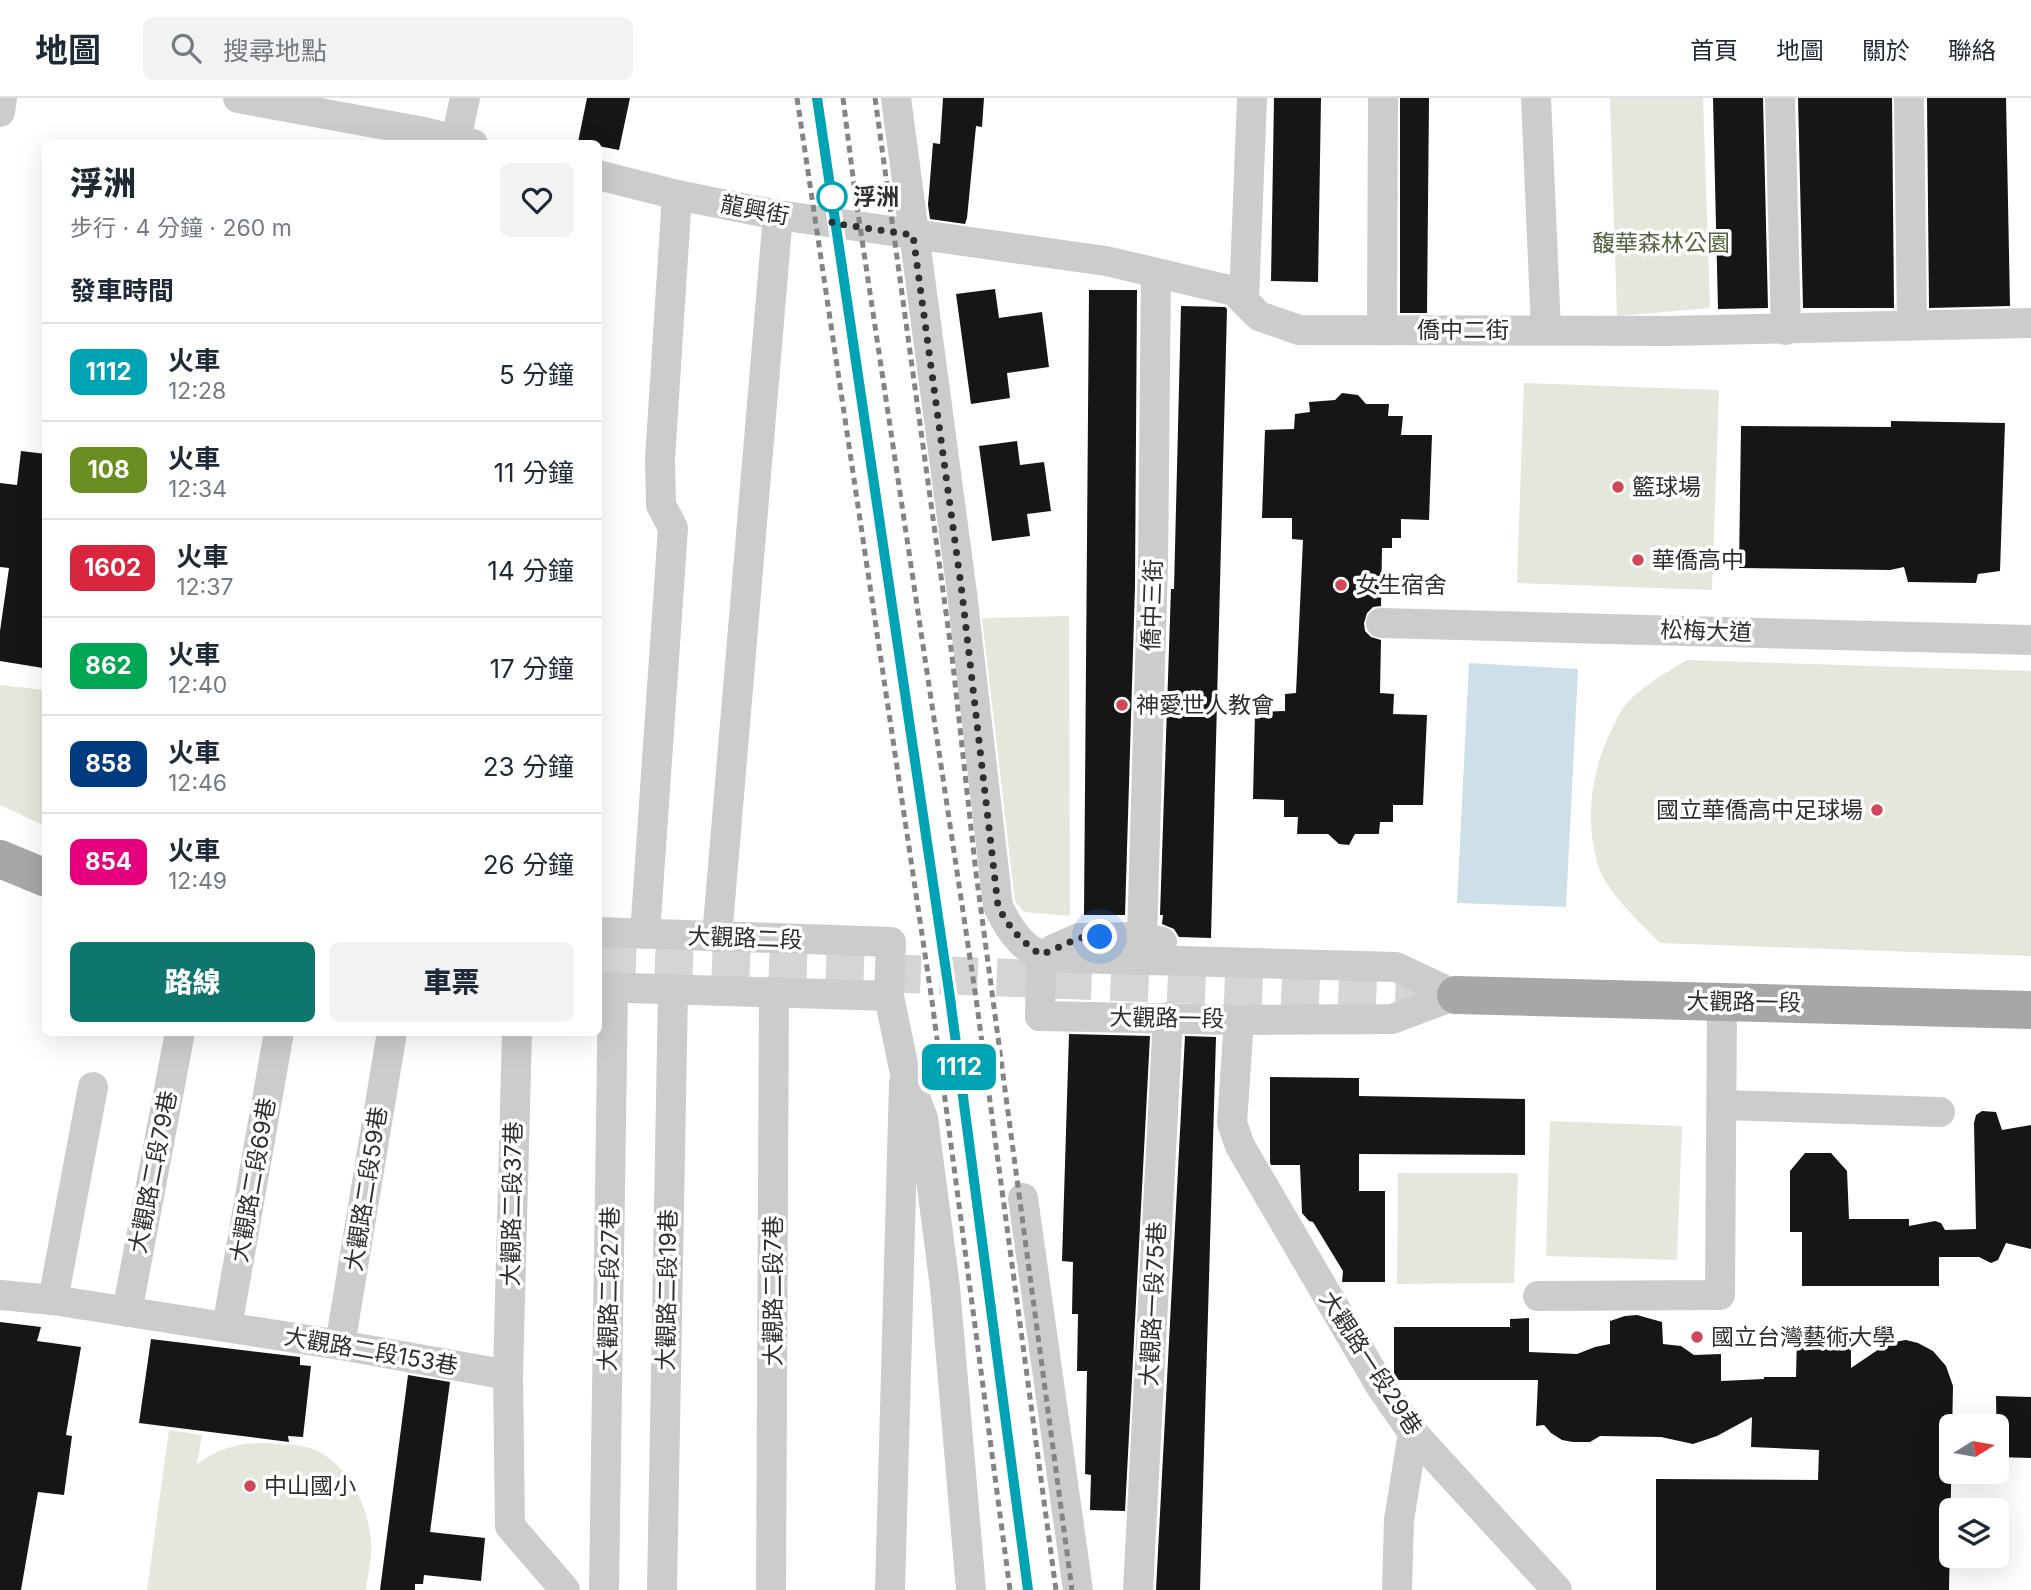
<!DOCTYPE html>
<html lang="zh-TW">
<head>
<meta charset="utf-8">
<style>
  body { margin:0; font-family:Inter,"Noto Sans TC",sans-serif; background:#f2f2f3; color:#1f2937; height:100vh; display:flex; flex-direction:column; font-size:26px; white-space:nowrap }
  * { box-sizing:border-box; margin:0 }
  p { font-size:23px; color:#747a83 }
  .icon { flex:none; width:38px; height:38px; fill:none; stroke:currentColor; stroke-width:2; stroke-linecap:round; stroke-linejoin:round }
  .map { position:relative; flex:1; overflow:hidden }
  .details { position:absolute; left:42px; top:42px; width:560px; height:896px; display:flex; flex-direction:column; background:#fff; border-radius:10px; box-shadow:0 7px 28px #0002 }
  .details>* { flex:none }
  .badge { padding:0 14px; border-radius:10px; font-size:24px; line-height:46px }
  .needle { width:46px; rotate:79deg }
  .fabs { position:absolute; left:1939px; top:1316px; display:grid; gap:14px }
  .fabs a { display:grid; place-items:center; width:70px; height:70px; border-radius:10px; background:#fff; box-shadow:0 7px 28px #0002; font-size:35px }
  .you { position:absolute; width:35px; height:35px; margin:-18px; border:5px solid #fff; border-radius:50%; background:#1a73e8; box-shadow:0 0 0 10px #1a73e833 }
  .map>.badge { position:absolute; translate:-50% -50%; box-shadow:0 0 0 4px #fff }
  h2 { padding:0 28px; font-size:26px; line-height:63px }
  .round { display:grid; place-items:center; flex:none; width:74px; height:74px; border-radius:10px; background:#f2f2f3 }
  .headline { display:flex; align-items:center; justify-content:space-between; height:119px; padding:0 28px }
  h1 { font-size:33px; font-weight:800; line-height:52px }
  .button { display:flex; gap:14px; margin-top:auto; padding:14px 28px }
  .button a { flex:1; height:80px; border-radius:10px; background:#0f766e; color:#fff; font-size:28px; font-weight:800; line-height:80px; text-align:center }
  .button a+a { background:#f2f2f3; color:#1f2937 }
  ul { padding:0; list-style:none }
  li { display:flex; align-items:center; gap:21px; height:98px; padding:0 28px; border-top:2px solid #e0e1e3 }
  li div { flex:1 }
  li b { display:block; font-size:26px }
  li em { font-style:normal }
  li .badge { min-width:77px; font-weight:700; text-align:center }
  header { display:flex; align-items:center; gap:42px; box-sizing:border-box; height:98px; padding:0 35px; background:#fff; border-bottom:2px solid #e0e1e3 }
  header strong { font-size:33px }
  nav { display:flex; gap:38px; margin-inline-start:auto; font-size:24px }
  .search { width:490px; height:63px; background:#f2f2f3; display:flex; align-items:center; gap:18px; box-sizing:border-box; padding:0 24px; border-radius:10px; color:#747a83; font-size:26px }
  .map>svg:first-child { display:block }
  .green { fill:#e3e7dc }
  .water { fill:#cddfe8 }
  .building { fill:#161616 }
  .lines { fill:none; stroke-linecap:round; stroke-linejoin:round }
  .major-tunnel { stroke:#d5d5d5; stroke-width:38; stroke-dasharray:38 19; stroke-linecap:butt }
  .minor { stroke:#ccc; stroke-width:30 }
  .major { stroke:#a7a7a7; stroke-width:38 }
  .rail { stroke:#848484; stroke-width:5; stroke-dasharray:7 5; stroke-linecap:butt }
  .minor-bridge { stroke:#ccc; stroke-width:30 }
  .line-casing { stroke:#fff; stroke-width:16 }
  .line { stroke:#00a3b4; stroke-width:10 }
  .walk { stroke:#2f2f2f; stroke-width:7; stroke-dasharray:0 12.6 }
  .stop-dot { fill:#fff; stroke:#00a3b4; stroke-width:3.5 }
  .poi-dot { fill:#d04759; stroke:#fff; stroke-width:2.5 }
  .labels { text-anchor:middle; stroke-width:7; stroke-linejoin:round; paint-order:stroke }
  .stop-label { font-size:23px; font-weight:bold; fill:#2f2f2f; stroke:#fff; text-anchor:start }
  .street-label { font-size:23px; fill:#2f2f2f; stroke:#fff }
  .park-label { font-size:23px; fill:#556542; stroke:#fff }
  .poi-label { font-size:23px; fill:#2f2f2f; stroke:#fff; text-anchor:start }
</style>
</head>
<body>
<header>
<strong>地圖</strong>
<div class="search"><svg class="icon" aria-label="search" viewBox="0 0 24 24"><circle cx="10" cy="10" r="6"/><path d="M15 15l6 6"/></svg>搜尋地點</div>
<nav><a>首頁</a><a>地圖</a><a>關於</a><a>聯絡</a></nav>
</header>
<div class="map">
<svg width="2031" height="1492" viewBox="0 0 2031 1492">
  <rect width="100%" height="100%" fill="#fff"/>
  <g class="green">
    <path d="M1610,0h93l7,210 -93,8z"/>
    <path d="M1524,285l195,7 -7,200 -195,-7z"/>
    <path d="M1069,518l1,300 -46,-4 -9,-11 -33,-283z"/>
    <path d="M1687,562l344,11v285l-371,-13c-18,-18 -53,-51 -61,-75 -15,-46 -8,-99 14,-141 4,-7 7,-17 13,-23 17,-19 39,-31 61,-44z"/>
    <path d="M0,587l45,5v136l-45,-21z"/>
    <path d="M1550,1023l132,5 -5,134 -131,-4z"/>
    <path d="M1398,1075h120l-4,110 -117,1z"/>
    <path d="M169,1332l33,5 -5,29c27,-19 49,-23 81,-20 13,1 25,1 37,6 33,14 54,57 56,92 1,15 -3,33 -5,48h-219z"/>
  </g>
  <path class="water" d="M1469,565l109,6 -12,238 -109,-4z"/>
  <g class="building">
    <path d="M587,0h43l-11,52 -21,-4v-2l-20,-2z"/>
    <path d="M943,0h41l-2,29 -6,-1 -9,92 -2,6 -35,-5 -2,-14 5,-62 7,1z"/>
    <path d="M1274,0h47l-3,184 -47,-1z"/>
    <path d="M1400,0h29l-2,215h-27z"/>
    <path d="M1713,0h50l5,210 -50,1z"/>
    <path d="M1798,0h94l2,210h-91z"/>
    <path d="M1927,0h79l4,208 -81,2z"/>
    <path d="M995,191l4,29 43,-6 7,55 -42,6 3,25 -39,6 -15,-110z"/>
    <path d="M1089,192h48l-2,296 -10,329h-41z"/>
    <path d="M1181,208l44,1 2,2 -16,629 -32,-1 -5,-8 -12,-5 1,-9h-3l11,-326h3z"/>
    <path d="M1342,295l16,2 8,9h23l-1,12h15l-2,19h31l-3,85 -28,-1v19h-9v10h-10l-1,58 -8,1 -6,6 -3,10 1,8 6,6 10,3 -1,53 14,1 -1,20 34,1 -4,90h-30v17h-13l-1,12h-24l-6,11 -10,-1 -11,-10h-31l1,-17h-14v-17l-31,-1 2,-87 30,-1v-17l11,-1 7,-153 -11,-1v-21h-30l3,-88 29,-1 1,-15 15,-2 -1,-10 26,-2z"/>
    <path d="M1891,323l114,2 -5,148 -22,3 -2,9 -68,-1 -4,-15 -14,3 -151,-2 2,-142 150,1z"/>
    <path d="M1017,343l3,24 24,-3 7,49 -24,3 3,22 -38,5 -13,-95z"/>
    <path d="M21,353l25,3v195l-3,19 -43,-7v-30l9,-63 -9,-1v-84l17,2z"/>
    <path d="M1069,936l81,2 -25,475 -35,-1 1,-35 -6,-1 2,-103h-10l1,-57h-6l1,-52 -11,-1z"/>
    <path d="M1185,938l31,1 -16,553h-44z"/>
    <path d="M1270,979l89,1v18l166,3v56l-166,-1v37h26v91h-43l1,-11 -30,-49 -4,-1 -7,-8 -2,-48h-29l-1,-3z"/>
    <path d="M1982,1013l14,1 6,18 29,-5v124l-25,-6 -8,17 -7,3 -12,-6h-40v29h-137v-54h-12v-61l15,-18h26l16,18 2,48h60v7l26,-5 6,2 4,7 31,-1 -2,-106 2,-8z"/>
    <path d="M1637,1217l25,7 1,22 18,2 13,9 27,-1v27l43,-2v-2h32l1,-40 54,1v30l37,-25 18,-3 12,3 15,8 13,15 7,20 -4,204h-293v-111l162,1 1,-30 -68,-3 1,-30 -35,19 -24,8 -32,-7 -61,-1 -10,6h-17l-11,-2 -11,-7 -7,-8 -8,1 2,-46h-140l-4,-5v-48h116v-8l19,-1v34l48,2 18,-7 15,-3v-23l15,-5z"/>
    <path d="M0,1224l41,5 -4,14 44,6 -15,88 6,1 -8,59 -26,-3 -17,98h-21z"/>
    <path d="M151,1241l149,18v8l11,1 -8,71 -15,-1 1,6 -150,-19z"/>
    <path d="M408,1277l42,7 -20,150 55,6 -4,43 -57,-6 -1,9h-8v6h-35z"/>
    <path d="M1996,1298l35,1v61l-34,-1z"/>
  </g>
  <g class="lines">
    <path class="major-tunnel" d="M598,864l858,33"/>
    <g class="minor">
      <path d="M238,0l186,34 49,12"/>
      <path d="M896,0l66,495 36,313c9,19 24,45 46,49 9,2 20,2 29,3l323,9 60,28"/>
      <path d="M1536,0l10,232"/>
      <path d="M1780,0l6,232"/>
      <path d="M1909,0l3,227"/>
      <path d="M0,14l2,-14"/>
      <path d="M456,41l9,-41"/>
      <path d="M598,77l79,20 101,20 328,46 128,30 25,25 40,14 367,1 365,-8"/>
      <path d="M1244,202l8,-202"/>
      <path d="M1382,232l1,-232"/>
      <path d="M1381,525l650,17"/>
      <path d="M598,834l293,10 -2,54 15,73 19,49 22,169 26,303"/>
      <path d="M645,836l28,-406 -12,-23 -1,-46 17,-264"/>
      <path d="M717,839l61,-722"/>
      <path d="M1142,839l11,-373 3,-291"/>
      <path d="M1054,851l25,-11 63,-1 20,5"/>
      <path d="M598,889l291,9"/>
      <path d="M1040,918l199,4 153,-1 64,-24"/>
      <path d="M1239,922l-7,103 8,23 141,241 32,46 144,157"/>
      <path d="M1722,1007l218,7"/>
      <path d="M1023,1100l55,392"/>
      <path d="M0,1197l53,5 287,45 168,30 2,151 55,64"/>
      <path d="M1538,1198l182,-1 2,-293"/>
      <path d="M53,1202l40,-213"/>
      <path d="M127,1214l53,-280"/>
      <path d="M227,1229l52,-295"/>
      <path d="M340,1247l52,-313"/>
      <path d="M508,1277l9,-343"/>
      <path d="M604,1492l9,-602"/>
      <path d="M662,1492l11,-600"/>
      <path d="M771,1492l3,-598"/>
      <path d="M890,1492l14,-507"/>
      <path d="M1138,1492l30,-573"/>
      <path d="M1397,1492l2,-70 14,-87"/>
    </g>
    <g class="major">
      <path d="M0,761l46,19"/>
      <path d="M1456,897l575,15"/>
    </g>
    <g class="rail">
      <path d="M797,0l135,903 78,589"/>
      <path d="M817,0l133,899 78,593"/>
      <path d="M843,0l12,95 121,805 80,592"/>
      <path d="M875,0l77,558 24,217 96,717"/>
    </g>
    <path class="minor-bridge" d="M1040,918l1,-61"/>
  </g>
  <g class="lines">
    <g class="line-casing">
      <path id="line" d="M817,0l133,900 78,592"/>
    </g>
    <use href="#line" class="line"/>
    <path class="walk" d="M832,99v26l81,12 49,358 36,313c11,22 23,35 43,49l38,-17 21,-1"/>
  </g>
  <circle class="stop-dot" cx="832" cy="99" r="14"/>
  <g class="poi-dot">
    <circle cx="1618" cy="389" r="7"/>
    <circle cx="1638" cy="462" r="7"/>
    <circle cx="1341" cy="487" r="7"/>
    <circle cx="1122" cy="607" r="7"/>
    <circle cx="1877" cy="712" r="7"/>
    <circle cx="1697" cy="1239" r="7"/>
    <circle cx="250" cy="1388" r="7"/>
  </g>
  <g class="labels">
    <g class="stop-label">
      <text x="853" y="107">浮洲</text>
    </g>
    <g class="street-label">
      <text transform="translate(755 112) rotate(11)" y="8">龍興街</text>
      <text x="1463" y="240">僑中二街</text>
      <text transform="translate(1152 507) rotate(-88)" y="8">僑中三街</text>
      <text transform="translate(1706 533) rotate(2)" y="8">松梅大道</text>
      <text transform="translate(745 840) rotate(2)" y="8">大觀路二段</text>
      <text transform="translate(1744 904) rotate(1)" y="8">大觀路一段</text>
      <text transform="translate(1167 920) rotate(1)" y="8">大觀路一段</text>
      <text transform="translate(153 1074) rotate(-79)" y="8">大觀路二段79巷</text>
      <text transform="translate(253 1082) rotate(-80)" y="8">大觀路二段69巷</text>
      <text transform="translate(366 1091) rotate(-81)" y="8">大觀路二段59巷</text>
      <text transform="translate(512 1106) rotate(-89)" y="8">大觀路二段37巷</text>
      <text transform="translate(609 1191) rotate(-89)" y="8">大觀路二段27巷</text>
      <text transform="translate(667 1192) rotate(-89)" y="8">大觀路二段19巷</text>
      <text transform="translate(773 1193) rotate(-90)" y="8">大觀路二段7巷</text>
      <text transform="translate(1153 1206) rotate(-87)" y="8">大觀路一段75巷</text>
      <text transform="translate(371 1253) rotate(10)" y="8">大觀路二段153巷</text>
      <text transform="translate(1371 1265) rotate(57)" y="8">大觀路一段29巷</text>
    </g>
    <g class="park-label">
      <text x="1661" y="153">馥華森林公園</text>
    </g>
    <g class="poi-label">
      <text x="1632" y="397">籃球場</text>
      <text x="1652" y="470">華僑高中</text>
      <text x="1355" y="495">女生宿舍</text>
      <text x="1136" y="615">神愛世人教會</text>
      <text x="1863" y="720" text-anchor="end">國立華僑高中足球場</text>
      <text x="1711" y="1247">國立台灣藝術大學</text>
      <text x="264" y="1396">中山國小</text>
    </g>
  </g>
</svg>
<div class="fabs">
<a><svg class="needle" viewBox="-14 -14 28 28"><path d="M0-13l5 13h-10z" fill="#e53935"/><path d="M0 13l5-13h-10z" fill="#747a83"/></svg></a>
<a><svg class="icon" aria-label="layers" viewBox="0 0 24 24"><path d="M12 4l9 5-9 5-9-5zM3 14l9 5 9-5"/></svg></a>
</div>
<div class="you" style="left:1100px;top:839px"></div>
<b class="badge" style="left:959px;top:969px;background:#00a3b4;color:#fff">1112</b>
<section class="details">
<div class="headline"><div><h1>浮洲</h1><p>步行 · 4 分鐘 · 260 m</p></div><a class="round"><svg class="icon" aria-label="heart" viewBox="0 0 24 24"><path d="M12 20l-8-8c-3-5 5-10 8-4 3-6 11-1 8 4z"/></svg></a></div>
<h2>發車時間</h2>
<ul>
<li><span class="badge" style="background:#00a3b4;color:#fff">1112</span><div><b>火車</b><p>12:28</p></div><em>5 分鐘</em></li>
<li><span class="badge" style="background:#6b8e23;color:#fff">108</span><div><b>火車</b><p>12:34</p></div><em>11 分鐘</em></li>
<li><span class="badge" style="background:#d7263d;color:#fff">1602</span><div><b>火車</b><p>12:37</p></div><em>14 分鐘</em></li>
<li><span class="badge" style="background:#00a651;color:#fff">862</span><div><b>火車</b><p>12:40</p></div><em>17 分鐘</em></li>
<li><span class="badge" style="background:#003b80;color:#fff">858</span><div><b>火車</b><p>12:46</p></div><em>23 分鐘</em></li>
<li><span class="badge" style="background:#e6007e;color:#fff">854</span><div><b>火車</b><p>12:49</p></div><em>26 分鐘</em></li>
</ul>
<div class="button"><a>路線</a><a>車票</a></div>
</section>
</div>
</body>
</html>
